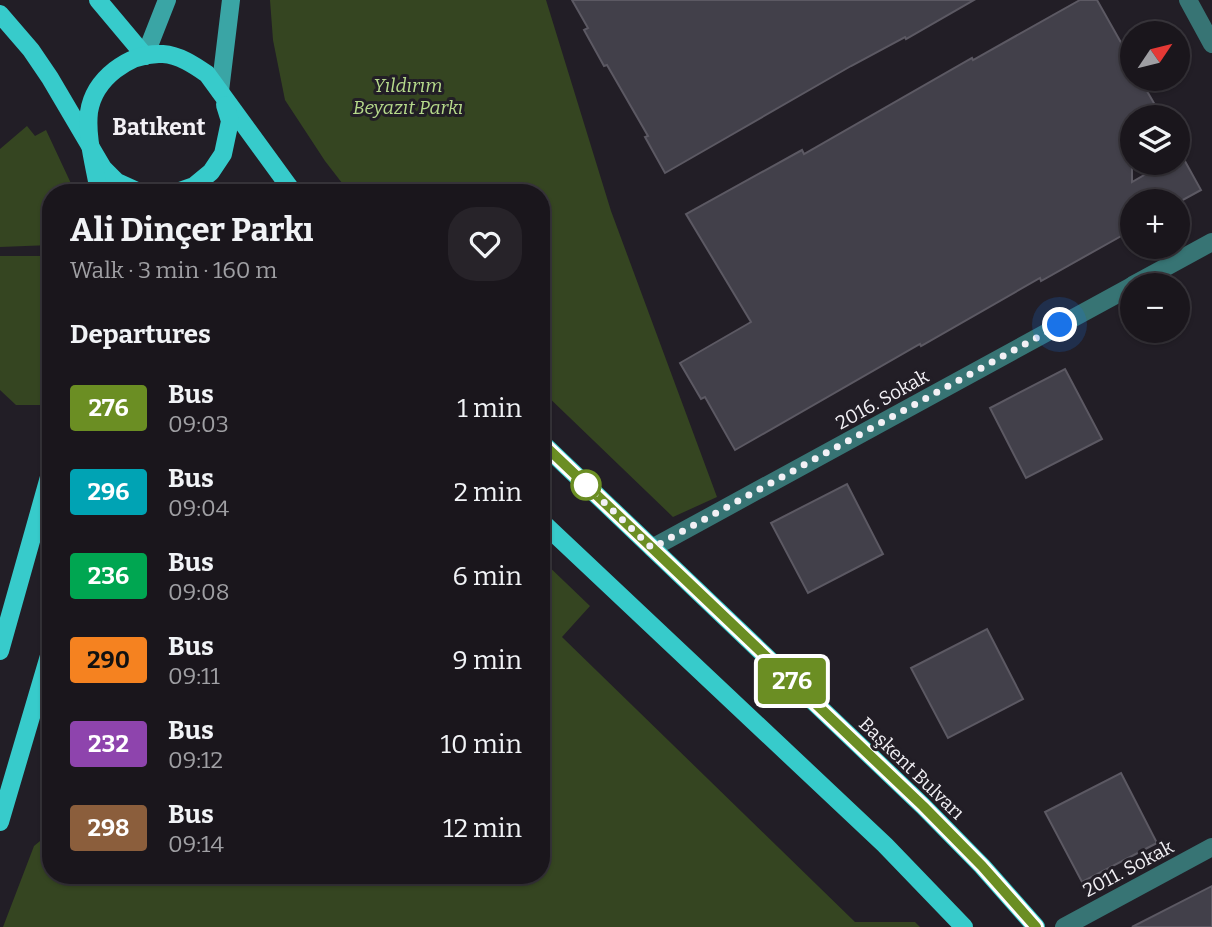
<!DOCTYPE html>
<html lang="en">
<head>
<meta charset="utf-8">
<style>
  body { margin:0; font-family:Bitter,serif; background:#272329; color:#f1f3f6; height:100vh; display:flex; flex-direction:column; font-size:26px; white-space:nowrap }
  * { box-sizing:border-box; margin:0 }
  p { font-size:23px; color:#9f9fa3 }
  .icon { flex:none; width:38px; height:38px; fill:none; stroke:currentColor; stroke-width:2; stroke-linecap:round; stroke-linejoin:round }
  .map { position:relative; flex:1; overflow:hidden }
  .side { position:absolute; left:42px; top:184px; width:508px; height:700px; display:flex; flex-direction:column; background:#1a161c; border-radius:28px; box-shadow:0 2px 5px #0004,0 0 0 2px #38353b }
  .side>* { flex:none }
  .badge { padding:0 14px; border-radius:5px; font-size:24px; line-height:46px }
  .needle { width:46px; rotate:55deg }
  .controls { position:absolute; left:1120px; top:21px; display:grid; gap:14px }
  .controls a { display:grid; place-items:center; width:70px; height:70px; border-radius:50%; background:#1a161c; box-shadow:0 2px 5px #0004,0 0 0 2px #38353b; font-size:35px }
  .you { position:absolute; width:35px; height:35px; margin:-18px; border:5px solid #fff; border-radius:50%; background:#1a73e8; box-shadow:0 0 0 10px #1a73e833 }
  .map>.badge { position:absolute; translate:-50% -50%; box-shadow:0 0 0 4px #fff }
  h2 { padding:0 28px; font-size:26px; line-height:63px }
  .round { display:grid; place-items:center; flex:none; width:74px; height:74px; border-radius:28px; background:#272329 }
  .head { display:flex; align-items:center; justify-content:space-between; height:119px; padding:0 28px }
  h1 { font-size:33px; font-weight:700; line-height:52px }
  ul { padding:0; list-style:none }
  li { display:flex; align-items:center; gap:21px; height:84px; padding:0 28px }
  li div { flex:1 }
  li b { display:block; font-size:26px }
  li em { font-style:normal }
  li .badge { min-width:77px; font-weight:700; text-align:center }
  .map>svg:first-child { display:block }
  .green { fill:#354521 }
  .building { fill:#42404a; stroke:#5c5963; stroke-width:2 }
  .lines { fill:none; stroke-linecap:round; stroke-linejoin:round }
  .minor { stroke:#377474; stroke-width:18 }
  .tertiary { stroke:#377474; stroke-width:18 }
  .secondary { stroke:#3aa5a5; stroke-width:18 }
  .primary { stroke:#37cbcb; stroke-width:18 }
  .line-casing { stroke:#fff; stroke-width:16 }
  .line { stroke:#6b8e23; stroke-width:10 }
  .walk { stroke:#f2f0f5; stroke-width:7; stroke-dasharray:0 12.6 }
  .stop-dot { fill:#fff; stroke:#6b8e23; stroke-width:3.5 }
  .labels { text-anchor:middle; stroke-width:6; stroke-linejoin:round; paint-order:stroke }
  .park-label { font-size:19px; font-style:italic; fill:#b6da8b; stroke:#221e26 }
  .street-label { font-size:19px; fill:#f2f0f5; stroke:#221e26 }
  .quarter-label { font-size:23px; font-weight:bold; fill:#f2f0f5; stroke:#221e26 }
</style>
</head>
<body>
<div class="map">
<svg width="1212" height="927" viewBox="0 0 1212 927">
  <rect width="100%" height="100%" fill="#221e26"/>
  <g class="green">
    <path d="M270,0h276l65,211 106,286 -44,20 -132,-127v-198h-192l-24,-31 -40,-61 -12,-60z"/>
    <path d="M27,126l8,10 11,-6 29,62h-24v53l-51,2v-98z"/>
    <path d="M0,256h51v120l-8,29h-27l-16,-15z"/>
    <path d="M541,559l49,47 -28,31 293,285h60l5,5h-917l31,-81 17,-14v43h490z"/>
  </g>
  <g class="building">
    <path d="M572,0h402l-68,39 -1,-2 -54,29 -186,107 -20,-36 3,-1 -41,-71 -3,1 -20,-36 4,-2z"/>
    <path d="M1080,0h17l35,62v17h8l22,38h-30v65l33,-19h13v-7l3,-2 20,36 -20,11h-49v29l-91,51 -1,-3 -119,68 -1,-2 -185,106 -30,-53 -4,2 -21,-36 71,-41 -65,-108 116,-64 2,4 168,-96 1,2z"/>
    <path d="M1065,369l37,70 -76,39 -36,-70z"/>
    <path d="M847,484l36,70 -75,39 -37,-70z"/>
    <path d="M987,629l36,70 -75,39 -37,-70z"/>
    <path d="M1121,773l36,70 -75,39 -37,-70z"/>
    <path d="M1212,886v41h-80z"/>
  </g>
  <g class="lines">
    <g class="minor">
      <path d="M1133,285l79,-43"/>
      <path d="M652,548l480,-262"/>
      <path d="M1064,927l148,-80"/>
    </g>
    <path class="tertiary" d="M1188,0l24,44"/>
    <g class="secondary">
      <path d="M145,56l22,-56"/>
      <path d="M220,91l11,-91"/>
    </g>
    <g class="primary">
      <path d="M98,0l47,56"/>
      <path d="M0,14l31,36 19,28 53,90 14,14 22,10"/>
      <path d="M99,192c-4,-25 -13,-54 -10,-80 5,-33 40,-60 74,-58 16,1 31,11 44,20l86,118"/>
      <path d="M177,192l17,-6 17,-14 12,-18 7,-33 -5,-16"/>
      <path d="M541,442l382,364 59,60 54,61"/>
      <path d="M541,521l344,324 79,82"/>
      <path d="M0,651l51,-181"/>
      <path d="M0,822l51,-173"/>
    </g>
  </g>
  <g class="lines">
    <g class="line-casing">
      <path id="line" d="M541,442l382,364 59,60 54,61"/>
    </g>
    <use href="#line" class="line"/>
    <path class="walk" d="M586,485l66,63 408,-223"/>
  </g>
  <circle class="stop-dot" cx="586" cy="485" r="14"/>
  <g class="labels">
    <g class="park-label">
      <text x="408" y="92">Yıldırım<tspan x="408" dy="22">Beyazıt Parkı</tspan></text>
    </g>
    <g class="street-label">
      <text transform="translate(882 399) rotate(-29)" y="7">2016. Sokak</text>
      <text transform="translate(912 768) rotate(44)" y="7">Başkent Bulvarı</text>
      <text transform="translate(1128 868) rotate(-28)" y="7">2011. Sokak</text>
    </g>
    <g class="quarter-label">
      <text x="159" y="135">Batıkent</text>
    </g>
  </g>
</svg>
<div class="controls">
<a><svg class="needle" viewBox="-14 -14 28 28"><path d="M0-13l5 13h-10z" fill="#e53935"/><path d="M0 13l5-13h-10z" fill="#9f9fa3"/></svg></a>
<a><svg class="icon" aria-label="layers" viewBox="0 0 24 24"><path d="M12 4l9 5-9 5-9-5zM3 14l9 5 9-5"/></svg></a>
<a>+</a>
<a>−</a>
</div>
<div class="you" style="left:1060px;top:325px"></div>
<b class="badge" style="left:792px;top:681px;background:#6b8e23;color:#fff">276</b>
<section class="side">
<div class="head"><div><h1>Ali Dinçer Parkı</h1><p>Walk · 3 min · 160 m</p></div><a class="round"><svg class="icon" aria-label="heart" viewBox="0 0 24 24"><path d="M12 20l-8-8c-3-5 5-10 8-4 3-6 11-1 8 4z"/></svg></a></div>
<h2>Departures</h2>
<ul>
<li><span class="badge" style="background:#6b8e23;color:#fff">276</span><div><b>Bus</b><p>09:03</p></div><em>1 min</em></li>
<li><span class="badge" style="background:#00a3b4;color:#fff">296</span><div><b>Bus</b><p>09:04</p></div><em>2 min</em></li>
<li><span class="badge" style="background:#00a651;color:#fff">236</span><div><b>Bus</b><p>09:08</p></div><em>6 min</em></li>
<li><span class="badge" style="background:#f58220;color:#111">290</span><div><b>Bus</b><p>09:11</p></div><em>9 min</em></li>
<li><span class="badge" style="background:#8e44ad;color:#fff">232</span><div><b>Bus</b><p>09:12</p></div><em>10 min</em></li>
<li><span class="badge" style="background:#8b5e3c;color:#fff">298</span><div><b>Bus</b><p>09:14</p></div><em>12 min</em></li>
</ul>
</section>
</div>
</body>
</html>
